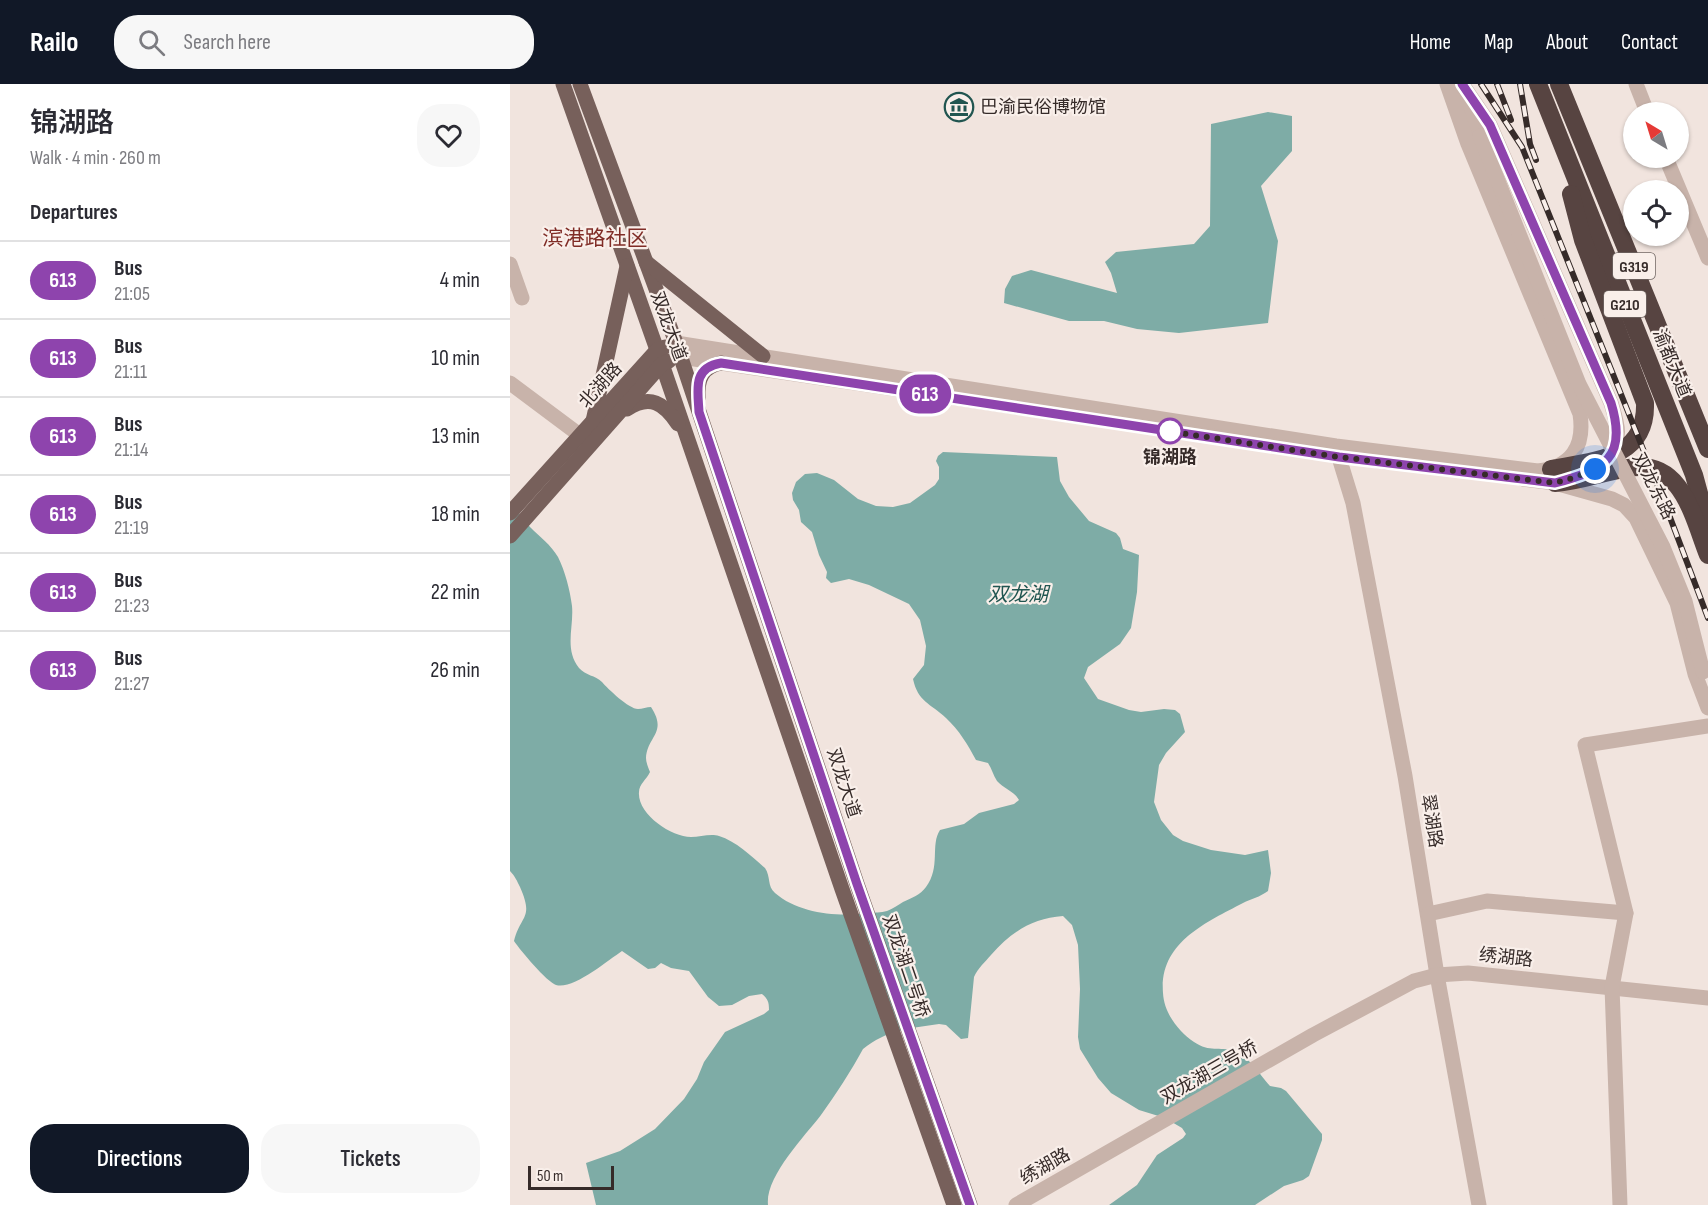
<!DOCTYPE html>
<html lang="en">
<head>
<meta charset="utf-8">
<style>
  body { margin:0; font-family:"Sofia Sans Condensed","Noto Sans SC",sans-serif; background:#f7f7f7; color:#2b2b33; height:100vh; display:flex; flex-direction:column; font-size:22px; white-space:nowrap }
  * { box-sizing:border-box; margin:0 }
  p { font-size:20px; color:#7c7c81 }
  .icon { flex:none; width:33px; height:33px; fill:none; stroke:currentColor; stroke-width:2; stroke-linecap:round; stroke-linejoin:round }
  .map { position:relative; flex:1; overflow:hidden }
  .details { display:flex; flex-direction:column; background:#fff; width:510px }
  .details>* { flex:none }
  .badge { padding:0 12px; border-radius:20px; font-size:21px; line-height:39px }
  .needle { width:39px; rotate:322deg }
  .tools { position:absolute; left:1113px; top:18px; display:grid; gap:12px }
  .tools a { display:grid; place-items:center; width:66px; height:66px; border-radius:50%; background:#fff; box-shadow:0 2px 4px #0004; font-size:30px }
  .scale { position:absolute; left:18px; bottom:15px; width:86px; box-sizing:border-box; padding-left:6px; border:3px solid #362b29; border-top:0; font-size:16px; line-height:21px; white-space:nowrap; color:#362b29; -webkit-text-stroke:4px #f9efea; paint-order:stroke }
  .you { position:absolute; width:30px; height:30px; margin:-15px; border:4px solid #fff; border-radius:50%; background:#1a73e8; box-shadow:0 0 0 9px #1a73e833 }
  .map>.badge { position:absolute; translate:-50% -50%; box-shadow:0 0 0 3px #fff }
  h2 { padding:0 30px; font-size:22px; line-height:54px }
  .round { display:grid; place-items:center; flex:none; width:63px; height:63px; border-radius:24px; background:#f7f7f7 }
  .head { display:flex; align-items:center; justify-content:space-between; height:102px; padding:0 30px }
  h1 { font-size:28px; font-weight:600; line-height:45px }
  .button { display:flex; gap:12px; margin-top:auto; padding:12px 30px }
  .button a { flex:1; height:69px; border-radius:24px; background:#111827; color:#fff; font-size:24px; font-weight:600; line-height:69px; text-align:center }
  .button a+a { background:#f7f7f7; color:#2b2b33 }
  ul { padding:0; list-style:none }
  li { display:flex; align-items:center; gap:18px; height:78px; padding:0 30px; border-top:2px solid #e1e1e2 }
  li div { flex:1 }
  li b { display:block; font-size:22px }
  li em { font-style:normal }
  li .badge { min-width:66px; font-weight:700; text-align:center }
  header { display:flex; align-items:center; gap:36px; box-sizing:border-box; height:84px; padding:0 30px; background:#111827; color:#fff }
  header strong { font-size:28px }
  nav { display:flex; gap:33px; margin-inline-start:auto; font-size:21px }
  .search { width:420px; height:54px; background:#f7f7f7; display:flex; align-items:center; gap:15px; box-sizing:border-box; padding:0 21px; border-radius:24px; color:#7c7c81; font-size:22px }
  main { display:flex; flex:1; min-height:0 }
  .map>svg:first-child { display:block }
  .water { fill:#7eaca6 }
  .lines { fill:none; stroke-linecap:round; stroke-linejoin:round }
  .minor { stroke:#c8b3aa; stroke-width:15 }
  .major { stroke:#77605b; stroke-width:15 }
  .highway { stroke:#574441; stroke-width:18 }
  .rail-casing { stroke:#362b29; stroke-width:6 }
  .rail { stroke:#f9efea; stroke-width:4; stroke-dasharray:11; stroke-linecap:butt }
  .minor-bridge { stroke:#c8b3aa; stroke-width:15 }
  .line-casing { stroke:#fff; stroke-width:14 }
  .line { stroke:#8e44ad; stroke-width:9 }
  .walk { stroke:#362b29; stroke-width:6; stroke-dasharray:0 10.8 }
  .stop-dot { fill:#fff; stroke:#8e44ad; stroke-width:3 }
  .labels { text-anchor:middle; stroke-width:4.5; stroke-linejoin:round; paint-order:stroke }
  .shield { fill:#f9efea; stroke:#706663; stroke-width:1.5 }
  .shield-label { font-size:16px; font-weight:bold; fill:#362b29 }
  .poi-label { font-size:18px; fill:#362b29; stroke:#f9efea; text-anchor:start }
  .street-label { font-size:18px; fill:#362b29; stroke:#f9efea }
  .stop-label { font-size:18px; font-weight:bold; fill:#362b29; stroke:#f9efea }
  .water-label { font-size:20px; font-style:italic; fill:#215550; stroke:#f9efea }
  .quarter-label { font-size:21px; fill:#802d27; stroke:#f9efea }
</style>
</head>
<body>
<header>
<strong>Railo</strong>
<div class="search"><svg class="icon" aria-label="search" viewBox="0 0 24 24"><circle cx="10" cy="10" r="6"/><path d="M15 15l6 6"/></svg>Search here</div>
<nav><a>Home</a><a>Map</a><a>About</a><a>Contact</a></nav>
</header>
<main>
<section class="details">
<div class="head"><div><h1>锦湖路</h1><p>Walk · 4 min · 260 m</p></div><a class="round"><svg class="icon" aria-label="heart" viewBox="0 0 24 24"><path d="M12 20l-8-8c-3-5 5-10 8-4 3-6 11-1 8 4z"/></svg></a></div>
<h2>Departures</h2>
<ul>
<li><span class="badge" style="background:#8e44ad;color:#fff">613</span><div><b>Bus</b><p>21:05</p></div><em>4 min</em></li>
<li><span class="badge" style="background:#8e44ad;color:#fff">613</span><div><b>Bus</b><p>21:11</p></div><em>10 min</em></li>
<li><span class="badge" style="background:#8e44ad;color:#fff">613</span><div><b>Bus</b><p>21:14</p></div><em>13 min</em></li>
<li><span class="badge" style="background:#8e44ad;color:#fff">613</span><div><b>Bus</b><p>21:19</p></div><em>18 min</em></li>
<li><span class="badge" style="background:#8e44ad;color:#fff">613</span><div><b>Bus</b><p>21:23</p></div><em>22 min</em></li>
<li><span class="badge" style="background:#8e44ad;color:#fff">613</span><div><b>Bus</b><p>21:27</p></div><em>26 min</em></li>
</ul>
<div class="button"><a>Directions</a><a>Tickets</a></div>
</section>
<div class="map">
<svg width="1198" height="1121" viewBox="0 0 1198 1121">
  <rect width="100%" height="100%" fill="#f1e4de"/>
  <g class="water">
    <path d="M758,28l24,4v35l-31,35 17,55 -10,82 -89,10 -42,-4 -33,-8h-35l-65,-18 1,-14 7,-13 19,-6 86,23 -6,-20 -6,-11 11,-10 78,-8 16,-18 1,-102z"/>
    <path d="M433,368l114,5 3,24 9,16 20,24 27,12 4,5 3,11 16,6 -2,37 -6,36 -11,16 -32,23 -4,11 14,21 31,11 12,2 23,-3 11,1 5,4 5,18 -19,21 -7,12 -5,37 7,18 12,15 10,6 28,9 34,5 23,-5 3,23 -3,18c-8,6 -17,8 -25,12 -38,20 -84,40 -80,90 1,20 15,38 31,49 16,11 25,4 40,9 14,4 26,24 36,35l11,2 5,3 36,43v6l-13,36 -6,4 -19,6 -29,19h-146l28,-20 20,-30 26,-17 3,-4 -4,-6 -17,-10 -26,-8 -28,-17 -13,-15 -18,-29 -2,-12 2,-48 -2,-44 -6,-20 -9,-9c-30,2 -52,16 -72,39 -6,7 -13,13 -17,22l-6,61 -7,1 -15,-14 -7,-1c-28,4 -53,6 -76,25 -12,22 -27,45 -42,66 -17,22 -56,62 -53,90h-172l-10,-42 34,-12 35,-22 29,-30 13,-20 7,-17 21,-30 39,-18 5,-4c0,-8 -1,-11 -7,-16l-13,2 -17,9 -13,1 -11,-9 -19,-26 -18,-3 -10,-5 -6,5 -7,1 -26,-18c-15,10 -49,39 -66,34 -9,-3 -36,-35 -42,-44 7,-27 20,-22 6,-54 -3,-6 -5,-11 -10,-16v-369c7,8 13,17 20,25 10,10 21,18 28,30 7,14 12,33 14,49 2,21 -8,43 7,62 7,8 16,7 23,14 6,7 27,27 36,27 4,0 9,-2 13,-2 17,26 -4,29 -5,51 0,4 2,9 4,14 -3,7 -11,12 -11,20 -2,22 32,45 52,45 9,0 20,-4 28,-1 17,5 33,21 46,32 6,9 2,18 10,25 24,21 64,24 93,20 6,-1 13,0 19,-2 5,-2 11,-6 16,-9 9,-4 17,-7 23,-15 15,-20 4,-42 14,-57l24,-6 15,-11 35,-9 5,-4c-4,-8 -16,-12 -22,-19 -4,-6 -5,-12 -9,-18l-12,-3c-8,-15 -17,-30 -30,-42 -16,-15 -28,-16 -33,-39l11,-14 2,-19 -6,-26 -11,-16 -40,-19 -20,-6 -18,4 -5,-5 1,-6 -8,-17 -7,-23 -11,-10 -2,-12 -6,-10 -1,-7 4,-11 9,-8 12,-1 17,7 24,19 18,7 17,1 17,-4 25,-18 4,-6v-12l-3,-6 2,-5z"/>
  </g>
  <g class="lines">
    <g class="minor">
      <path d="M952,0l28,41 121,278c7,23 11,33 -2,55"/>
      <path d="M1126,0l11,28"/>
      <path d="M950,12l20,40"/>
      <path d="M1156,74l42,100"/>
      <path d="M0,180l12,34"/>
      <path d="M166,259l660,103 202,25c33,-4 47,-24 42,-57l-112,-270 -21,-60"/>
      <path d="M171,273l705,105"/>
      <path d="M0,299l79,59"/>
      <path d="M827,367l16,52 52,273 32,199 42,230"/>
      <path d="M1013,395l32,4 57,16 12,6 12,13 41,85 18,71 13,34"/>
      <path d="M918,830l59,-13 139,12"/>
      <path d="M506,1121l297,-170 101,-54 23,-6 31,-2 240,25"/>
      <path d="M1110,1121l-8,-218 14,-74 -41,-168 123,-19"/>
    </g>
    <g class="major">
      <path d="M53,0l99,280 180,525 112,316"/>
      <path d="M70,0l96,259 181,541 113,321"/>
      <path d="M136,178l117,94"/>
      <path d="M188,314c-1,-19 4,-31 23,-35"/>
      <path d="M117,325c23,-15 37,-6 51,15"/>
      <path d="M83,337l34,-155"/>
      <path d="M0,429l147,-163 8,-3"/>
      <path d="M0,452l152,-172 7,-3"/>
    </g>
    <g class="highway">
      <path d="M1028,0l156,391 14,51"/>
      <path d="M1049,0l149,365"/>
      <path d="M1041,385c43,-8 96,-10 94,-66l-62,-163 -12,-46"/>
      <path d="M1045,399c26,-2 48,-11 73,-15 54,-10 65,49 80,87"/>
    </g>
    <g class="rail-casing">
      <g id="rail">
        <path d="M971,0l41,63 143,357 43,114"/>
        <path d="M987,0l14,36"/>
        <path d="M1010,0l10,60 6,16"/>
      </g>
    </g>
    <use href="#rail" class="rail"/>
    <path class="minor-bridge" d="M970,52l99,248 84,163 22,54 18,71"/>
  </g>
  <g class="lines">
    <g class="line-casing">
      <path id="line" d="M460,1121l-113,-321 -158,-472c-1,-22 -7,-44 22,-49l618,94 216,26c49,-13 73,-25 56,-80l-121,-278 -28,-41"/>
    </g>
    <use href="#line" class="line"/>
    <path class="walk" d="M660,347h-3l172,26 216,26 21,-6 19,-8"/>
  </g>
  <defs>
    <g id="museum-ring" transform="scale(1.5)"><circle r="9.5" fill="#f9efea" stroke="#215550" stroke-width="1.5"/><path d="M0-6L6-3V-2H-6V-3ZM-5-1h2V3h-2ZM-1-1h2V3h-2ZM3-1h2V3H3ZM-6 4H6V6H-6Z" fill="#215550"/></g>
  </defs>
  <g fill-rule="evenodd">
    <use href="#museum-ring" x="449" y="23"/>
  </g>
  <circle class="stop-dot" cx="660" cy="347" r="12"/>
  <g class="labels">
    <g class="shield">
      <rect x="1103" y="169" width="42" height="26" rx="4.5"/>
      <rect x="1094" y="207" width="42" height="26" rx="4.5"/>
    </g>
    <g class="shield-label">
      <text x="1124" y="188">G319</text>
      <text x="1115" y="226">G210</text>
    </g>
    <g class="poi-label">
      <text x="470" y="29">巴渝民俗博物馆</text>
    </g>
    <g class="street-label">
      <text transform="translate(159 242) rotate(70)" y="6">双龙大道</text>
      <text transform="translate(1162 279) rotate(68)" y="6">渝都大道</text>
      <text transform="translate(90 301) rotate(-48)" y="6">北湖路</text>
      <text transform="translate(1144 402) rotate(63)" y="6">双龙东路</text>
      <text transform="translate(334 699) rotate(72)" y="6">双龙大道</text>
      <text transform="translate(922 737) rotate(81)" y="6">翠湖路</text>
      <text transform="translate(996 873) rotate(6)" y="6">绣湖路</text>
      <text transform="translate(396 882) rotate(71)" y="6">双龙湖二号桥</text>
      <text transform="translate(699 988) rotate(-30)" y="6">双龙湖三号桥</text>
      <text transform="translate(535 1082) rotate(-30)" y="6">绣湖路</text>
    </g>
    <g class="stop-label">
      <text x="660" y="379">锦湖路</text>
    </g>
    <g class="water-label">
      <text x="508" y="517">双龙湖</text>
    </g>
    <g class="quarter-label">
      <text x="85" y="161">滨港路社区</text>
    </g>
  </g>
</svg>
<div class="tools">
<a><svg class="needle" viewBox="-14 -14 28 28"><path d="M0-13l5 13h-10z" fill="#e53935"/><path d="M0 13l5-13h-10z" fill="#7c7c81"/></svg></a>
<a><svg class="icon" aria-label="locate" viewBox="0 0 24 24"><circle cx="12" cy="12" r="6"/><path d="M12 2v4M12 18v4M2 12h4M18 12h4"/></svg></a>
</div>
<div class="scale">50 m</div>
<div class="you" style="left:1085px;top:385px"></div>
<b class="badge" style="left:415px;top:310px;background:#8e44ad;color:#fff">613</b>
</div>
</main>
</body>
</html>
